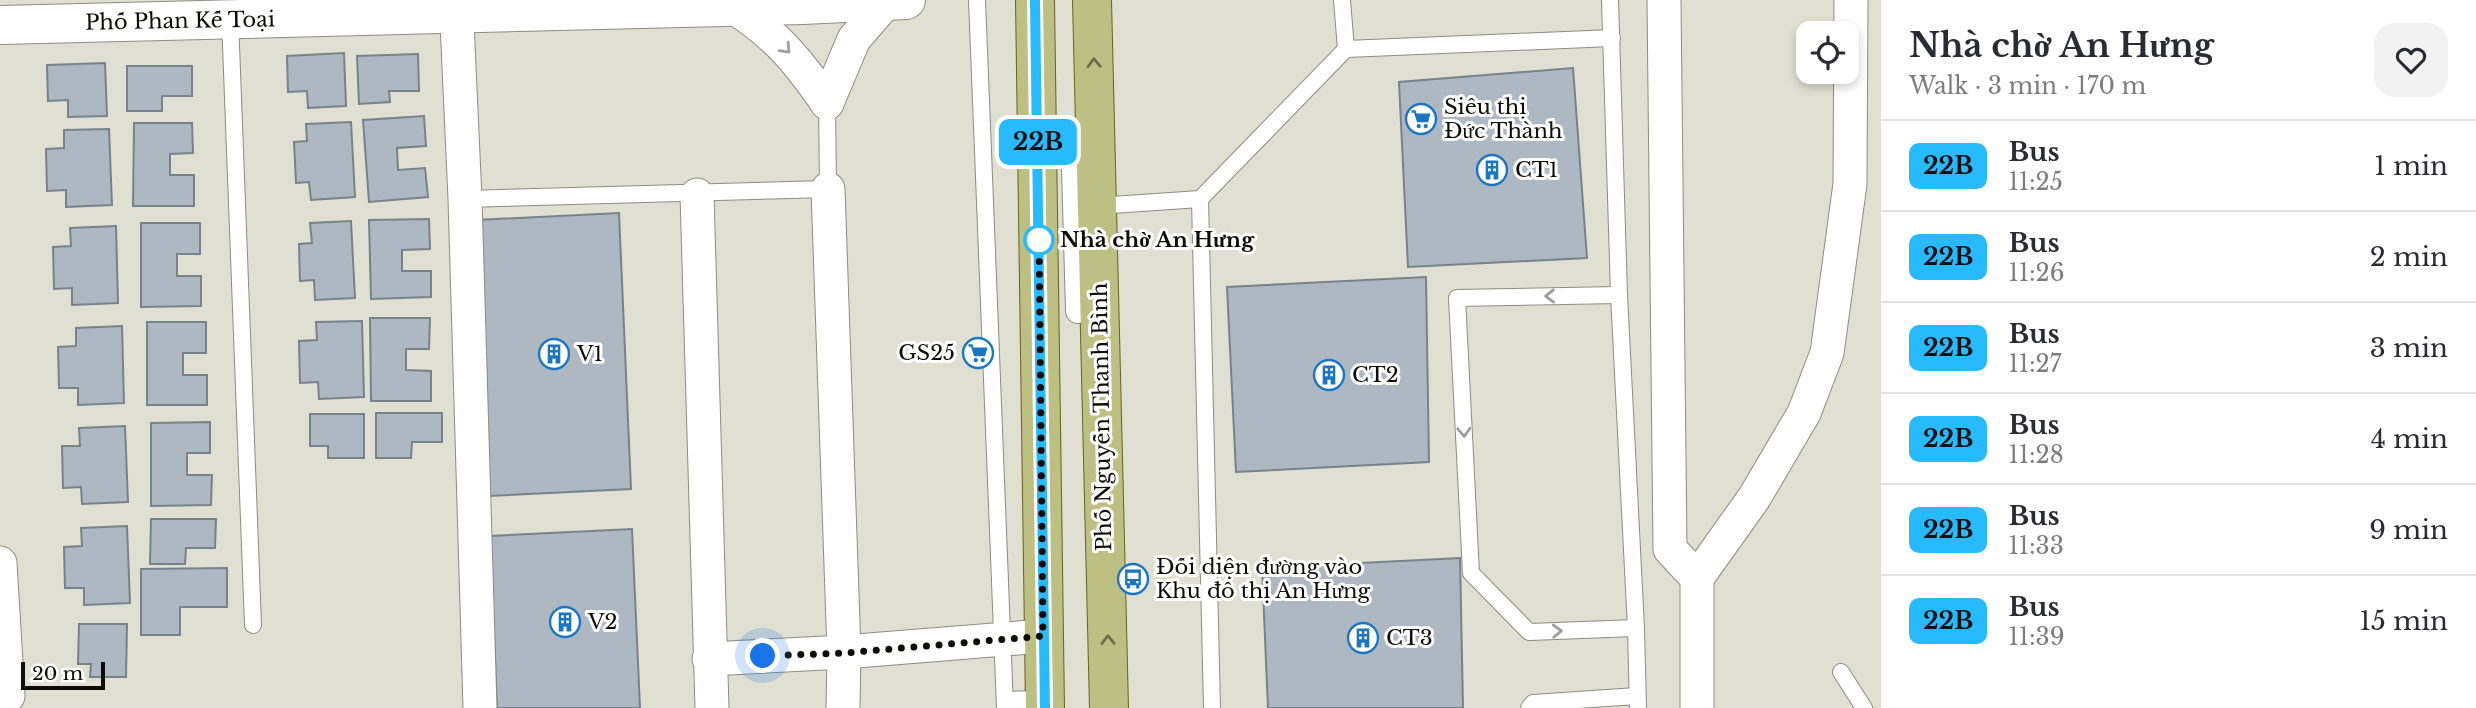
<!DOCTYPE html>
<html lang="en">
<head>
<meta charset="utf-8">
<style>
  body { margin:0; font-family:"Libre Baskerville",serif; background:#f2f2f3; color:#2b2b33; height:100vh; display:flex; flex-direction:column; font-size:26px; white-space:nowrap }
  * { box-sizing:border-box; margin:0 }
  p { font-size:23px; color:#7c7c81 }
  .icon { flex:none; width:38px; height:38px; fill:none; stroke:currentColor; stroke-width:2; stroke-linecap:round; stroke-linejoin:round }
  .map { position:relative; flex:1; overflow:hidden }
  .drawer { display:flex; flex-direction:column; background:#fff; width:595px }
  .drawer>* { flex:none }
  .badge { padding:0 14px; border-radius:10px; font-size:24px; line-height:46px }
  .tools { position:absolute; left:1796px; top:21px; display:grid; gap:14px }
  .tools a { display:grid; place-items:center; width:63px; height:63px; border-radius:14px; background:#fff; box-shadow:0 4px 10px #0003; font-size:35px }
  .scale { position:absolute; left:21px; bottom:18px; width:84px; box-sizing:border-box; padding-left:7px; border:4px solid #0c0d08; border-top:0; font-size:19px; line-height:24px; white-space:nowrap; color:#0c0d08; -webkit-text-stroke:5px #fff; paint-order:stroke }
  .you { position:absolute; width:35px; height:35px; margin:-18px; border:5px solid #fff; border-radius:50%; background:#1a73e8; box-shadow:0 0 0 10px #1a73e833 }
  .map>.badge { position:absolute; translate:-50% -50%; box-shadow:0 0 0 4px #fff }
  .round { display:grid; place-items:center; flex:none; width:74px; height:74px; border-radius:21px; background:#f2f2f3 }
  .overview { display:flex; align-items:center; justify-content:space-between; height:119px; padding:0 28px }
  h1 { font-size:33px; font-weight:700; line-height:52px }
  ul { padding:0; list-style:none }
  li { display:flex; align-items:center; gap:21px; height:91px; padding:0 28px; border-top:2px solid #e1e1e2 }
  li div { flex:1 }
  li b { display:block; font-size:26px }
  li em { font-style:normal }
  li .badge { min-width:77px; font-weight:700; text-align:center }
  main { display:flex; flex:1; min-height:0 }
  .map>svg:first-child { display:block }
  .building { fill:#adb8c3; stroke:#78828c; stroke-width:2 }
  .lines { fill:none; stroke-linecap:round; stroke-linejoin:round }
  .service-casing { stroke:#8c8d80; stroke-width:18 }
  .pedestrian-casing { stroke:#8c8d80; stroke-width:26 }
  .minor-casing { stroke:#8c8d80; stroke-width:35 }
  .tertiary-casing { stroke:#8c8d80; stroke-width:40 }
  .primary-casing { stroke:#636521; stroke-width:40 }
  .service { stroke:#fff; stroke-width:16 }
  .pedestrian { stroke:#fff; stroke-width:24 }
  .minor { stroke:#fff; stroke-width:33 }
  .tertiary { stroke:#fff; stroke-width:38 }
  .primary { stroke:#bebf82; stroke-width:38 }
  .oneway { stroke:#9e9e9c }
  .oneway2 { stroke:#6e6f4b }
  .line-casing { stroke:#fff; stroke-width:16 }
  .line { stroke:#27baff; stroke-width:10 }
  .walk { stroke:#0c0d08; stroke-width:7; stroke-dasharray:0 12.6 }
  .stop-dot { fill:#fff; stroke:#27baff; stroke-width:3.5 }
  .labels { text-anchor:middle; stroke-width:6; stroke-linejoin:round; paint-order:stroke }
  .street-label { font-size:21px; fill:#0c0d08; stroke:#fff }
  .poi-label { font-size:21px; fill:#0c0d08; stroke:#fff; text-anchor:start }
  .stop-label { font-size:21px; font-weight:bold; fill:#0c0d08; stroke:#fff; text-anchor:start }
</style>
</head>
<body>
<main>
<div class="map">
<svg width="1881" height="708" viewBox="0 0 1881 708">
  <rect width="100%" height="100%" fill="#dfe0d2"/>
  <g class="building">
    <path d="M344,53l2,53 -38,2 -1,-17 -19,1 -1,-36z"/>
    <path d="M418,54l1,37h-30l1,11 -31,2 -2,-48z"/>
    <path d="M105,63l2,53 -39,1v-17l-20,1 -1,-36z"/>
    <path d="M127,66h65v30h-30v15h-35z"/>
    <path d="M1573,68l14,190 -179,9 -9,-185z"/>
    <path d="M424,116l2,30 -29,2 1,22 27,-2 3,29 -59,5 -6,-82z"/>
    <path d="M351,122l4,75 -44,3 -2,-18 -13,1 -2,-41 13,-1 -1,-17z"/>
    <path d="M134,123h58l1,30 -23,1v21h24v31h-61z"/>
    <path d="M109,129l3,76 -46,2v-17l-19,1 -1,-42 18,-1v-18z"/>
    <path d="M619,213l12,276 -142,7 -13,-276z"/>
    <path d="M429,219l1,30 -28,1v21h29v26l-60,2 -2,-79z"/>
    <path d="M351,221l4,77 -40,2 -1,-20 -14,1 -1,-37 13,-1 -2,-20z"/>
    <path d="M141,223h59v31h-23v22h24v30l-60,1z"/>
    <path d="M116,226l2,77 -46,2v-17l-18,1 -1,-42 18,-1 -1,-18z"/>
    <path d="M1426,277l3,185 -193,10 -9,-185z"/>
    <path d="M370,318h60l-1,31h-23v21l25,1v30h-60z"/>
    <path d="M362,321l2,76 -45,2 -1,-17 -18,1 -1,-42 18,-1 -1,-18z"/>
    <path d="M147,322h59v31h-23v22h24v30h-60z"/>
    <path d="M122,326l2,77 -46,2v-17h-19l-1,-41 18,-1v-18z"/>
    <path d="M376,413h66v29h-30l-1,16h-35z"/>
    <path d="M310,414h54v44h-36v-12h-18z"/>
    <path d="M210,422v31h-23v22h25l-1,30 -60,1v-83z"/>
    <path d="M125,426l3,76 -46,2 -1,-17 -18,1 -1,-42h18l-1,-18z"/>
    <path d="M151,519h65l-1,29h-29l-1,16h-35z"/>
    <path d="M127,526l3,77 -46,2v-17h-19l-1,-41 18,-1 -1,-18z"/>
    <path d="M632,529l8,179h-143l-7,-172z"/>
    <path d="M1460,558l3,150h-195l-6,-140z"/>
    <path d="M227,568v39h-47v28h-39v-66z"/>
    <path d="M79,624h48l-1,53h-36l1,-13h-13z"/>
  </g>
  <g class="lines">
    <g class="service-casing">
      <g id="service">
        <path d="M977,0l28,708"/>
        <path d="M1342,0l4,49"/>
        <path d="M1610,0l9,295 17,333 2,80"/>
        <path d="M230,19l23,606"/>
        <path d="M465,199l363,-10 -1,-86"/>
        <path d="M1200,199l12,509"/>
        <path d="M1097,206l103,-7 146,-150 266,-11"/>
        <path d="M1619,295l-162,3 14,275 58,59 107,-4"/>
        <path d="M1841,672l23,36"/>
        <path d="M1529,708l4,-5 104,-7"/>
      </g>
    </g>
    <g class="pedestrian-casing">
      <path id="pedestrian" d="M1073,133l5,178"/>
    </g>
    <g class="minor-casing">
      <g id="minor">
        <path d="M456,0l9,199 15,509"/>
        <path d="M1664,0l6,549 27,29v130"/>
        <path d="M733,7c43,27 66,55 94,96"/>
        <path d="M827,103l27,-64 33,-38"/>
        <path d="M828,189l16,463 -1,56"/>
        <path d="M697,195l15,513"/>
        <path d="M0,563l8,133"/>
        <path d="M1697,578l57,-80 50,-85 23,-60 23,-169 1,-184"/>
        <path d="M709,659l135,-7 199,-16"/>
        <path d="M1017,708h28"/>
      </g>
    </g>
    <g class="tertiary-casing">
      <path id="tertiary" d="M0,25l803,-20 103,-5"/>
    </g>
    <g class="primary-casing">
      <g id="primary">
        <path d="M1035,0l10,708"/>
        <path d="M1092,0l17,708"/>
      </g>
    </g>
    <use href="#service" class="service"/>
    <use href="#pedestrian" class="pedestrian"/>
    <use href="#minor" class="minor"/>
    <use href="#tertiary" class="tertiary"/>
    <use href="#primary" class="primary"/>
  </g>
  <defs><path id="oneway-chevron" d="M-2-3.5L2.5 0L-2 3.5" fill="none" stroke-width="1.6" stroke-linecap="round" stroke-linejoin="round" transform="scale(1.75)"/></defs>
  <g class="oneway">
    <use href="#oneway-chevron" transform="translate(786 49) rotate(47)"/>
    <use href="#oneway-chevron" transform="translate(1550 296) rotate(179)"/>
    <use href="#oneway-chevron" transform="translate(1464 432) rotate(87)"/>
    <use href="#oneway-chevron" transform="translate(1557 631) rotate(-2)"/>
  </g>
  <g class="oneway2">
    <use href="#oneway-chevron" transform="translate(1094 63) rotate(-92)"/>
    <use href="#oneway-chevron" transform="translate(1108 640) rotate(-91)"/>
  </g>
  <g class="lines">
    <g class="line-casing">
      <path id="line" d="M1035,0l10,708"/>
    </g>
    <use href="#line" class="line"/>
    <path class="walk" d="M763,656l81,-3 199,-17 -4,-403v7"/>
  </g>
  <defs>
    <g id="supermarket-ring" transform="scale(1.575)"><circle r="9.5" fill="#fff" stroke="#1a75c2" stroke-width="1.5"/><path d="M-6-5.5h2.5l.6 2H6L4.5 2H-2.5L-4.4-4H-6ZM-1.5 3.2a1.3 1.3 0 1 0 .1 0ZM3 3.2a1.3 1.3 0 1 0 .1 0Z" fill="#1a75c2"/></g>
    <g id="building-ring" transform="scale(1.575)"><circle r="9.5" fill="#fff" stroke="#1a75c2" stroke-width="1.5"/><path d="M-4-6H4V6H1V3H-1V6H-4ZM-2.5-4.3h1.7v1.8h-1.7ZM.8-4.3h1.7v1.8H.8ZM-2.5-1h1.7V.8h-1.7ZM.8-1h1.7V.8H.8Z" fill="#1a75c2"/></g>
    <g id="bus-ring" transform="scale(1.575)"><circle r="9.5" fill="#fff" stroke="#1a75c2" stroke-width="1.5"/><path d="M-5-6H5V4H4V6H2V4H-2V6H-4V4H-5ZM-3.5-4V0h7V-4ZM-3.5 1.2v1.5H-2V1.2ZM2 1.2v1.5H3.5V1.2Z" fill="#1a75c2"/></g>
  </defs>
  <g fill-rule="evenodd">
    <use href="#supermarket-ring" x="1421" y="119"/>
    <use href="#building-ring" x="1492" y="170"/>
    <use href="#supermarket-ring" x="978" y="353"/>
    <use href="#building-ring" x="554" y="354"/>
    <use href="#building-ring" x="1329" y="375"/>
    <use href="#bus-ring" x="1133" y="579"/>
    <use href="#building-ring" x="565" y="622"/>
    <use href="#building-ring" x="1363" y="638"/>
  </g>
  <circle class="stop-dot" cx="1039" cy="240" r="14"/>
  <g class="labels">
    <g class="street-label">
      <text transform="translate(180 21) rotate(-1)" y="7">Phố Phan Kế Toại</text>
      <text transform="translate(1102 417) rotate(-91)" y="7">Phố Nguyễn Thanh Bình</text>
    </g>
    <g class="poi-label">
      <text x="1444" y="114">Siêu thị<tspan x="1444" dy="24">Đức Thành</tspan></text>
      <text x="1515" y="177">CT1</text>
      <text x="955" y="360" text-anchor="end">GS25</text>
      <text x="577" y="361">V1</text>
      <text x="1352" y="382">CT2</text>
      <text x="1156" y="574">Đối diện đường vào<tspan x="1156" dy="24">Khu đô thị An Hưng</tspan></text>
      <text x="588" y="629">V2</text>
      <text x="1386" y="645">CT3</text>
    </g>
    <g class="stop-label">
      <text x="1060" y="247">Nhà chờ An Hưng</text>
    </g>
  </g>
</svg>
<div class="tools">
<a><svg class="icon" aria-label="locate" viewBox="0 0 24 24"><circle cx="12" cy="12" r="6"/><path d="M12 2v4M12 18v4M2 12h4M18 12h4"/></svg></a>
</div>
<div class="scale">20 m</div>
<div class="you" style="left:763px;top:656px"></div>
<b class="badge" style="left:1038px;top:142px;background:#27baff;color:#111">22B</b>
</div>
<section class="drawer">
<div class="overview"><div><h1>Nhà chờ An Hưng</h1><p>Walk · 3 min · 170 m</p></div><a class="round"><svg class="icon" aria-label="heart" viewBox="0 0 24 24"><path d="M12 20l-8-8c-3-5 5-10 8-4 3-6 11-1 8 4z"/></svg></a></div>
<ul>
<li><span class="badge" style="background:#27baff;color:#111">22B</span><div><b>Bus</b><p>11:25</p></div><em>1 min</em></li>
<li><span class="badge" style="background:#27baff;color:#111">22B</span><div><b>Bus</b><p>11:26</p></div><em>2 min</em></li>
<li><span class="badge" style="background:#27baff;color:#111">22B</span><div><b>Bus</b><p>11:27</p></div><em>3 min</em></li>
<li><span class="badge" style="background:#27baff;color:#111">22B</span><div><b>Bus</b><p>11:28</p></div><em>4 min</em></li>
<li><span class="badge" style="background:#27baff;color:#111">22B</span><div><b>Bus</b><p>11:33</p></div><em>9 min</em></li>
<li><span class="badge" style="background:#27baff;color:#111">22B</span><div><b>Bus</b><p>11:39</p></div><em>15 min</em></li>
</ul>
</section>
</main>
</body>
</html>
